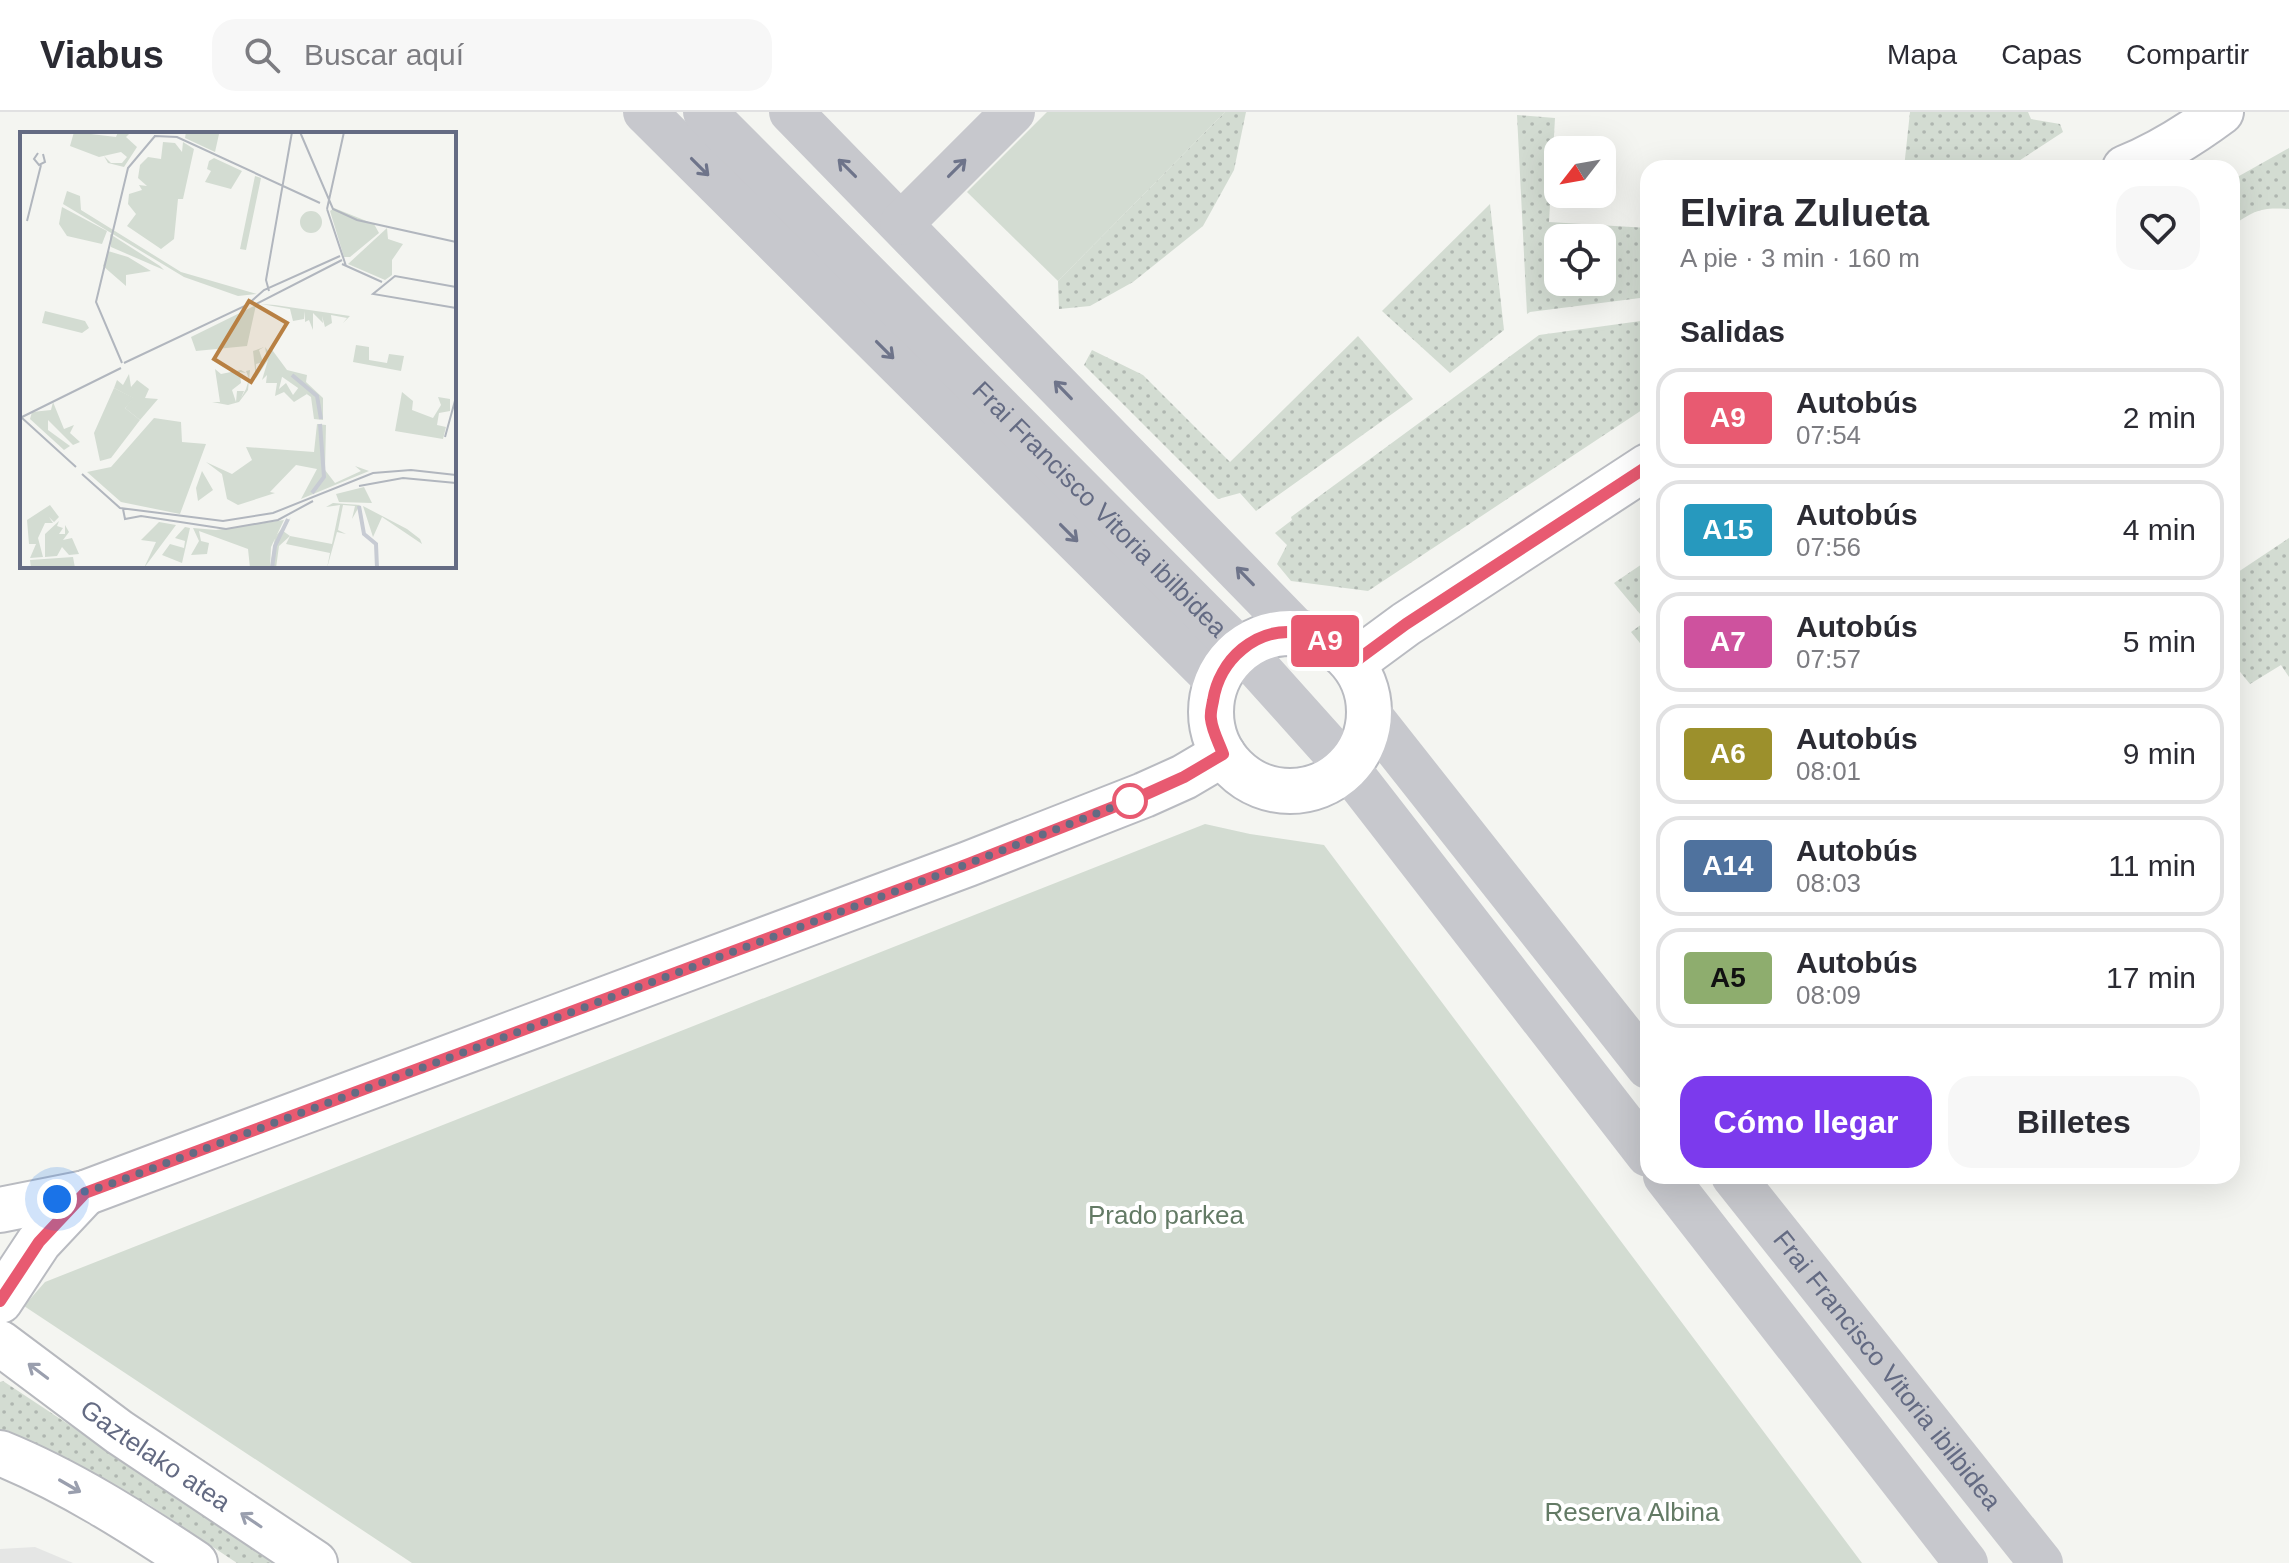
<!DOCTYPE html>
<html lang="es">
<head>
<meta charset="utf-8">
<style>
  body { margin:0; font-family:Arial,sans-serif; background:#f7f7f7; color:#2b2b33; height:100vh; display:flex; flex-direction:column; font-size:30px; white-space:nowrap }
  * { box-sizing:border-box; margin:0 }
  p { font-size:26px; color:#7c7c81 }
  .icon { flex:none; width:44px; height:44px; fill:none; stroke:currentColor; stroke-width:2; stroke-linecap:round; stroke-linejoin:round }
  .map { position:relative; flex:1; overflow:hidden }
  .side { position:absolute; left:1640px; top:48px; width:600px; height:1024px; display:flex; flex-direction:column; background:#fff; border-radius:24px; box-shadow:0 8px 32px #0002 }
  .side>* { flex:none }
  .badge { padding:0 16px; border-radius:6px; font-size:28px; line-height:52px }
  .needle { width:52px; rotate:239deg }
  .tools { position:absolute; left:1544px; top:24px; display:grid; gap:16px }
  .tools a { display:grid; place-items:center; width:72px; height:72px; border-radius:16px; background:#fff; box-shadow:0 8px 32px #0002; font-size:40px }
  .you { position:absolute; width:40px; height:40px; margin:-20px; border:6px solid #fff; border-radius:50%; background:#1a73e8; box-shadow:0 0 0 12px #1a73e833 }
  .map>.badge { position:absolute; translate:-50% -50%; box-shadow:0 0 0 4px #fff }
  h2 { padding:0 40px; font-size:30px; line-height:72px }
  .round { display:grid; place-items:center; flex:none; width:84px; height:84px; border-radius:24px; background:#f7f7f7 }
  .summary { display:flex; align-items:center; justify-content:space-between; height:136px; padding:0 40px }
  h1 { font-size:38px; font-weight:800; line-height:60px }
  .action { display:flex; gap:16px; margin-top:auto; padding:16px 40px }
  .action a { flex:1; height:92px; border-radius:24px; background:#7c3aed; color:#fff; font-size:32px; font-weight:800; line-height:92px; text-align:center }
  .action a+a { background:#f7f7f7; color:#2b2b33 }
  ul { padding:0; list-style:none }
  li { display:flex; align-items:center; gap:24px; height:100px; margin:0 16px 12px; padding:0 24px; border:4px solid #e1e1e2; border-radius:24px }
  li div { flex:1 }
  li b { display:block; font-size:30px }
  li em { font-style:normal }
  li .badge { min-width:88px; font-weight:700; text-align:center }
  header { display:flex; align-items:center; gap:48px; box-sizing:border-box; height:112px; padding:0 40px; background:#fff; border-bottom:2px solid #e1e1e2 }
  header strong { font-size:38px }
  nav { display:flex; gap:44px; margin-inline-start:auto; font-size:28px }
  .search { width:560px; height:72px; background:#f7f7f7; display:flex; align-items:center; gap:20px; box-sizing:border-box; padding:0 28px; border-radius:24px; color:#7c7c81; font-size:30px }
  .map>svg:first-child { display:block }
  .built { fill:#e5e6e5 }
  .grass { fill:url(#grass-dots); fill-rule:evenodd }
  .park { fill:#d3dcd2 }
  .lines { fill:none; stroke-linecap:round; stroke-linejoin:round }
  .secondary-casing { stroke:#b9bbc1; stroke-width:48 }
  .primary-casing { stroke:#b7b9be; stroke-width:48 }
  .street { stroke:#c7c8cd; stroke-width:44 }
  .secondary { stroke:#fff; stroke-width:44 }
  .primary { stroke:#fff; stroke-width:44 }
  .oneway { stroke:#6e748a }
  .oneway2 { stroke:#9a9fae }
  .line-casing { stroke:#fff; stroke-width:18 }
  .line { stroke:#e85a71; stroke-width:12 }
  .walk { stroke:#646b83; stroke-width:8; stroke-dasharray:0 14.4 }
  .stop-dot { fill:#fff; stroke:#e85a71; stroke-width:4 }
  .labels { text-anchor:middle; stroke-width:8; stroke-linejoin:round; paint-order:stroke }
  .street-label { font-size:26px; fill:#646b83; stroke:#fff }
  .park-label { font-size:26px; fill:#637a65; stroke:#fff }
  .inset-river { fill:none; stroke:#c7cbd3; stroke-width:4 }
  .inset-road { fill:none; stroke:#b1b6be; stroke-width:2 }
  .view { fill:#b88043; fill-opacity:0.15; stroke:#b88043; stroke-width:4 }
  .inset-edge { fill:none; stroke:#646b83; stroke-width:4 }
</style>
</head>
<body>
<header>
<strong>Viabus</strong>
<div class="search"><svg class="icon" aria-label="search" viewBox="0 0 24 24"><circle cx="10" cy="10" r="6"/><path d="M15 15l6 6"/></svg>Buscar aquí</div>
<nav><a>Mapa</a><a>Capas</a><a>Compartir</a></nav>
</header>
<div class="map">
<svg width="2289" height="1451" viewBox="0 0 2289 1451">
  <defs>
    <pattern id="grass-dots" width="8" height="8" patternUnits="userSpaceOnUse" patternTransform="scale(2)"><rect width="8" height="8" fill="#d3dcd2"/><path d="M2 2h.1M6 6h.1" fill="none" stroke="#afb6b0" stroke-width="1.8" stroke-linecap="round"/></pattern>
  </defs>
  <rect width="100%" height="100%" fill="#f4f5f1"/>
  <path class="built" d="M35,1435l38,16h-73v-14z"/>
  <g class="grass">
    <path d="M1225,0h21l-12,58 -31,56 -70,56 -43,24 -31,3 -1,-28z"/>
    <path d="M1910,0h118l3,7 29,5 3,8 -55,36h-104z"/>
    <path d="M1517,3l38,3 -6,104 99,6v69l-118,15 -3,2zM1558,126h44v44h-44z"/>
    <path d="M2289,36v61c-28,-2 -34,1 -57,17v-46z"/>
    <path d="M1490,92l14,126 -54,43 -68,-62z"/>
    <path d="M1648,208v86l-280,185 -77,-10 -14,-17 10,-19 -12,-12 17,-13 -1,-3 248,-182z"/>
    <path d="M1358,224l55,63 -157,112 -16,-18 -22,6 -134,-134 8,-15 51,25 87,87z"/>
    <path d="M2289,426v139l-8,-12 -31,19 -18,-22v-86z"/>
    <path d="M1648,448v93l-17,-21 15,-11 -32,-38z"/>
    <path d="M3,1269l275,182h-41l-89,-59 -148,-70v-52z"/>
  </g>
  <g class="park">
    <path d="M1047,0h178l-167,169 -91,-89z"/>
    <path d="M1205,712l45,10 74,11 538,718h-1450l-388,-257 21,-24z"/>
  </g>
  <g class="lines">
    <g class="secondary-casing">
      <g id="secondary">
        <path d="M2125,56c35,-14 65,-33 96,-56"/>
        <circle cx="1290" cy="600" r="79"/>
        <path d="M1353,551l53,-39 242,-158"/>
        <path d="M0,1098l85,-17 40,-15 843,-314 176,-69 40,-18 39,-23"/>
        <path d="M0,1189l39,-59 46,-49"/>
      </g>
    </g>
    <g class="primary-casing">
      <g id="primary">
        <path id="s3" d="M0,1231l119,89 196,131"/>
        <path d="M0,1341c69,28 133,69 195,110"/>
      </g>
    </g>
    <g class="street">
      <path d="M645,0l571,568"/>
      <path id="s1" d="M705,0l555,558 87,97 301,388"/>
      <path d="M791,0l508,521"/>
      <path d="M902,111l111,-111"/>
      <path d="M1369,602l279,353"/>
      <path d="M1665,1064l301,387"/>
      <path id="s2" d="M1733,1064l308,387"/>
    </g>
    <use href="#secondary" class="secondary"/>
    <use href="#primary" class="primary"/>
  </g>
  <defs><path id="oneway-shaft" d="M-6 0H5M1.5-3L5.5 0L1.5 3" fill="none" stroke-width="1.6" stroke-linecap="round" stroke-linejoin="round" transform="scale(2)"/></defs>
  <g class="oneway">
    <use href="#oneway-shaft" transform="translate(700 55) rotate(45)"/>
    <use href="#oneway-shaft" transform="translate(847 56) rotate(-135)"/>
    <use href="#oneway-shaft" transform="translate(957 56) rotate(-45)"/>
    <use href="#oneway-shaft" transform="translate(885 238) rotate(45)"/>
    <use href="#oneway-shaft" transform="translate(1063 278) rotate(-134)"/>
    <use href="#oneway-shaft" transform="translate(1069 421) rotate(45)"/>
    <use href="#oneway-shaft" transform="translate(1245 464) rotate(-134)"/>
  </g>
  <g class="oneway2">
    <use href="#oneway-shaft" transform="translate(38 1259) rotate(-143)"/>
    <use href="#oneway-shaft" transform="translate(70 1374) rotate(30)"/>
    <use href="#oneway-shaft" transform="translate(251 1408) rotate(-146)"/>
  </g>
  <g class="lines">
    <g class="line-casing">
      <path id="line" d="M0,1189l39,-59 46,-49 883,-329 176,-69 40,-18 39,-23c-4,-11 -11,-24 -12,-35 -1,-6 1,-13 2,-18 6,-41 43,-75 87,-68 23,4 37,16 53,30l53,-39 242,-158"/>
    </g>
    <use href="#line" class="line"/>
    <path class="walk" d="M57,1087l48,-13 834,-311 205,-80 -14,6"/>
  </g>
  <circle class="stop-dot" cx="1130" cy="689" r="16"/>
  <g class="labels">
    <g class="street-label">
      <text dy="9" stroke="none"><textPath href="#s1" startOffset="560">Frai Francisco Vitoria ibilbidea</textPath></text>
      <text dy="9" stroke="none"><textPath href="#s2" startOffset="248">Frai Francisco Vitoria ibilbidea</textPath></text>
      <text dy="9" stroke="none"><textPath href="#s3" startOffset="192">Gaztelako atea</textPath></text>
    </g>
    <g class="park-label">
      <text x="1166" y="1112">Prado parkea</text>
      <text x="1632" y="1409">Reserva Albina</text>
    </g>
  </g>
  <g transform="translate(20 20)">
    <rect width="436" height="436" fill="#f4f5f1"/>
    <path d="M54,0l42,5 2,-5h13l-5,5 11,10 -13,20 -16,-4 -4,-7 7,7h11l5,-6 -6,-5 -22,5 -29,-11zM90,102l50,32 4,4 -53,-23zM241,172l14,1 75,11 -7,7 4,-5 -16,-3 1,8 -7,4 -3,-11 1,7 -10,-10v17l-4,-10 -4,2v-11l-1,8 -11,2 -3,-12zM244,215l-5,3 4,12 -7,2v7l11,-12 -2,-12 24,30h-7l-3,12 7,-6 7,12 6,-8 8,7 -13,8 -10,-10 -9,4 2,-13h-11l1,-8 -5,5 6,-20 -12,18 -3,-27zM195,237l6,5 20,-4 5,3 -6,-1 1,11 -9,7 4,12 1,-11h7l-3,7 5,-9 3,-10 -3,-8 4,-1 -2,20 -9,12 -11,3 -16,-3h8zM182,339l11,19 -15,11 -2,-13zM313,371l27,2 -8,14 3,-13 -12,-1 -5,25 8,4 -9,-2 -10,36 3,-15 -44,-9 4,-8 42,8 8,-39 -14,2zM343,374l44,23 13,10 2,5 -40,-27 -9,20zM264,388l-13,27 -1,21h-20l-2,-19 -49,-18 2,10 8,2 -2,11 -16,1 8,-14 -6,-13 23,2zM139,390l17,3 -32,43 12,-26 -15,-2zM165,395l5,1 -8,35 -20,-8 8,-11 14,4 1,-7 -10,-3z" fill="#d3dcd2"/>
    <path d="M271,385l-8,14 7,5 -11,10 -3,22h-6l5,-31z" fill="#d3dcd2"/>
    <path d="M166,0l33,2 -4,18 -30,-14zM143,10l12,1 7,9 1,-10 11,7 -11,50h-5l-4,40 -13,10 -34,-23 9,-12 -8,-10 1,-10 13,-4 -3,-5 8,1 -9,-8 2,-13 8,-8 13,2zM194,26l28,13 -11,18 -26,-7 6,-11 -4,-2 2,-8zM235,44l6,2 -15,72 -6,-1zM47,59l13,5 1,14 100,62 76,22 -19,2 -54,-19 -121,-73zM42,75l45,24 -5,13 -35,-8 -8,-12zM314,76l40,16 5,9 -29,24h-6l-14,-46zM280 90a11 11 0 1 1 22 0a11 11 0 1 1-22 0ZM367,96l1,11 15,5 -11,16v15l-7,5 -37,-16zM88,119l20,6 23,14 -25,4v11l-23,-20zM236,173l-9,41 -51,5 -5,-14zM25,179l40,10 4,7 -7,5 -40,-10zM250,215l17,23 20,5 -1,7 17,16v22l-9,-1 -3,-22 -33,-23 -11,-15zM94,256l20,10 -9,10 15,12 -29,38 -11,3 -6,-28zM382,260l11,9 -1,9 21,8 8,-13 -3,-8 12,2v12l-11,2 -2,12 9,2 -3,12 -48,-8zM134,286l27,4 1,20 24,2 -26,70 -59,-12 -34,-30 24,-5zM297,292l9,1 -1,45 10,13 26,-12 -6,-5 14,5 -68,28 16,-30 -21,-4 -26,27 5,1 -37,12 -11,-6 -5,-25 -16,-12 26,12 20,-14 -6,-13 68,5zM344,355l8,16 -33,-1 -3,-8zM53,425l2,11h-44l-1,-8z" fill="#d3dcd2"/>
    <path d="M336,213l13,2v13l18,3 2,-9 15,2 -3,15 -48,-9zM109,242l2,13 6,-7 12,9 -4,9 13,1 -18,21 -15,-12 8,-10 -19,-10 3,-8 6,5zM33,270l11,27 10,-4 -4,8 10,9 -7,3 -25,-25v10l22,16 -6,4 -34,-31 2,-7 19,-2zM30,373l9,12 -5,5 -5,-5 4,6h-8l-7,15 5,19 -13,1 6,-14h-7l-2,-24zM39,389l-2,5 6,2 -4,6h6v-9l4,7 -6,8 9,-2 7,16 -10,1 -7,-8 -5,9 -12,1v-23z" fill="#d3dcd2"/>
    <path class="inset-river" d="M272,243l25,21 4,23M292,361l12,-16 -4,-53M339,374l5,28 12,10 1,24M252,436l3,-22 13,-27"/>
    <path class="inset-road" d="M280,0l33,77 24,11 99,22M134,4l23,1 143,66M18,21l-4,6 5,6 6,-3 -2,-8M307,77l17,-77M307,77l19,57M7,89l14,-56M322,132l40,18M436,155l-61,-11 -22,18 83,14M249,159l-3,-11 26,-148M234,173l88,-45M102,231l-26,-61 32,-134 27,-32M104,231l123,-58 17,-15 76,-34M1,285l55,50M0,286l101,-50M425,305l11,-40M62,342l38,34 103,13 50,-8 100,-40 38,-3 45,5M339,354l44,-8 53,5M103,377l2,10 16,-3 85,13 52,-9 35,-19"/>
    <path class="view" d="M229,169l38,22 -36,59 -37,-23z"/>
    <rect width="436" height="436" class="inset-edge"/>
  </g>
</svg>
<div class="tools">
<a><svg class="needle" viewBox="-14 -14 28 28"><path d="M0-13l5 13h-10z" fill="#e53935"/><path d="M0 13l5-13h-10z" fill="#7c7c81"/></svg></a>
<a><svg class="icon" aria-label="locate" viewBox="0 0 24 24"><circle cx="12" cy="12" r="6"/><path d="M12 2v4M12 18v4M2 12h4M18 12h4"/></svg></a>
</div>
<div class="you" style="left:57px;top:1087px"></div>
<b class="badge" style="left:1325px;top:529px;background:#e85a71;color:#fff">A9</b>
<section class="side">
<div class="summary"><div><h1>Elvira Zulueta</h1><p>A pie · 3 min · 160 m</p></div><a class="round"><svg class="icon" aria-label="heart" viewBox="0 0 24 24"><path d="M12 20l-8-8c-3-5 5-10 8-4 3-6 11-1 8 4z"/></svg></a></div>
<h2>Salidas</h2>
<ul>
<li><span class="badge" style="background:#e85a71;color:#fff">A9</span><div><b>Autobús</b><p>07:54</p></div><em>2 min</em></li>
<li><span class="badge" style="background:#2799be;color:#fff">A15</span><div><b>Autobús</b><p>07:56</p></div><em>4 min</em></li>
<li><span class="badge" style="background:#ce529e;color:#fff">A7</span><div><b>Autobús</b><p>07:57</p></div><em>5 min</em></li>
<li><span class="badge" style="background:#9c902c;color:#fff">A6</span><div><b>Autobús</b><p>08:01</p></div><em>9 min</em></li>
<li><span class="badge" style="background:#4f729e;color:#fff">A14</span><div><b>Autobús</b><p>08:03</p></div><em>11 min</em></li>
<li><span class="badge" style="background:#8ead6e;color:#111">A5</span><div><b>Autobús</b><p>08:09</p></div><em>17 min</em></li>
</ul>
<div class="action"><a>Cómo llegar</a><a>Billetes</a></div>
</section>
</div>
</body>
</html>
